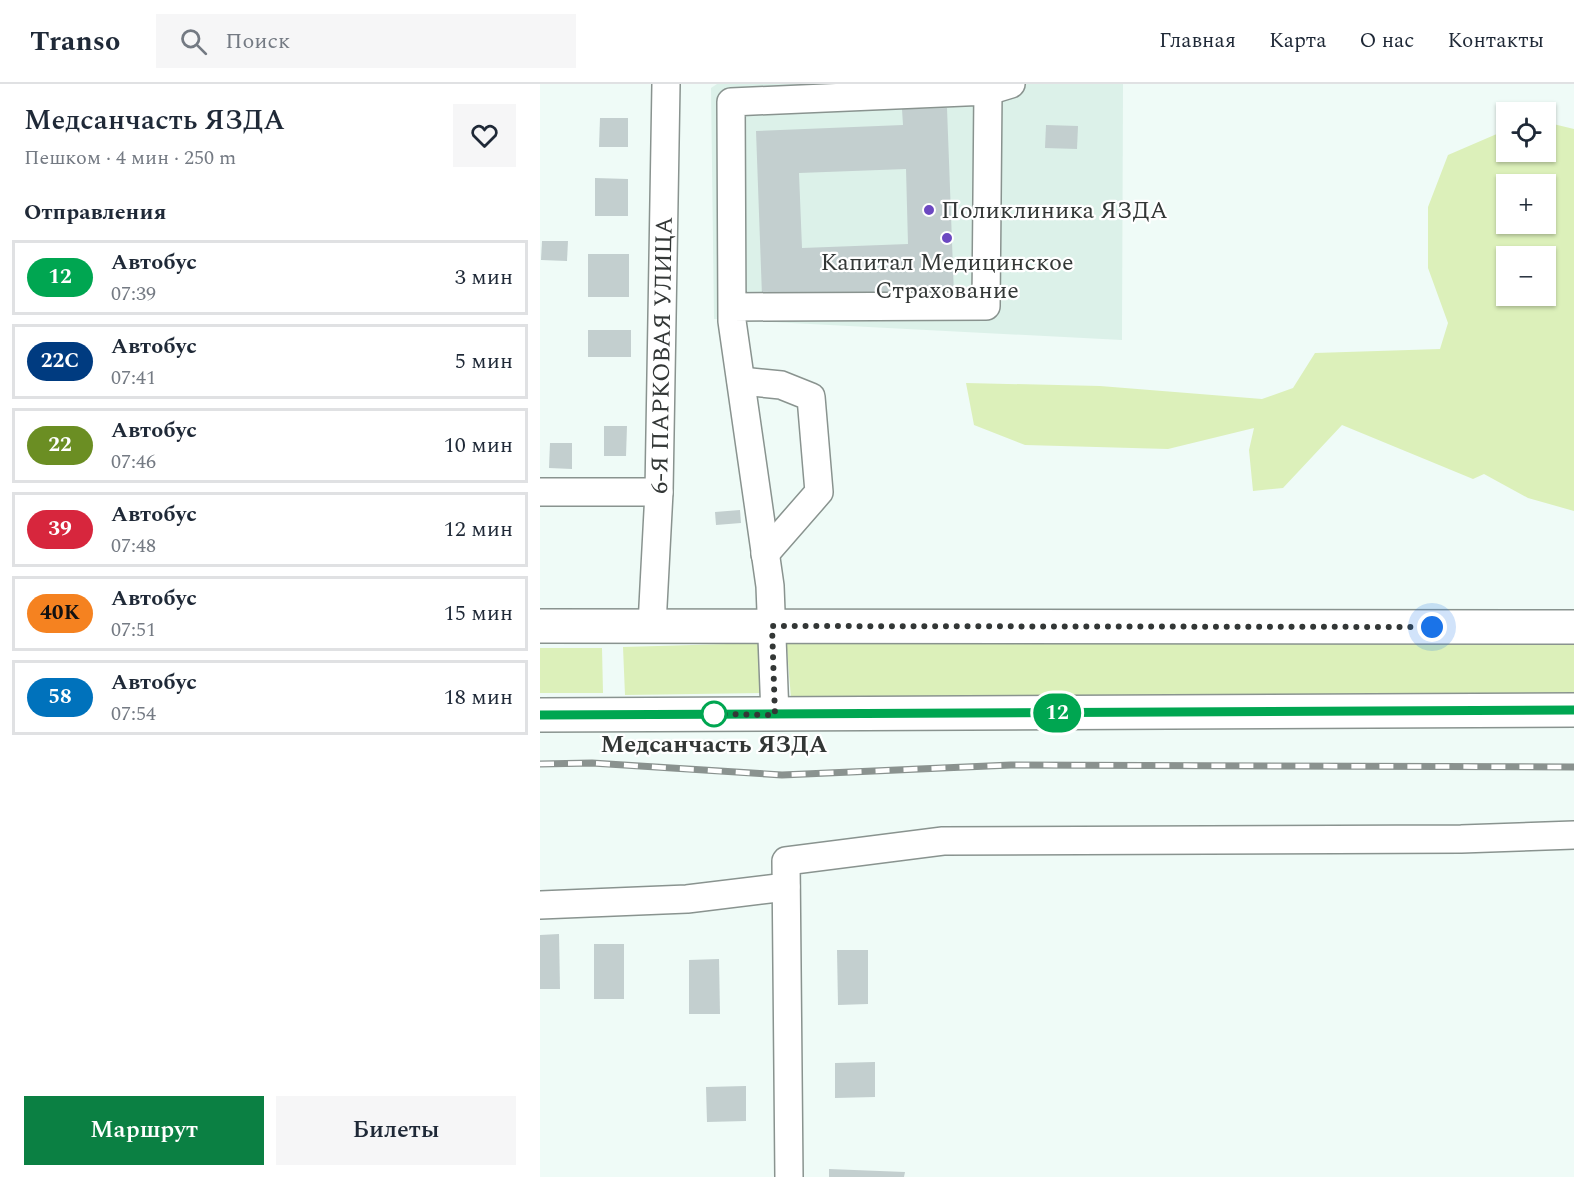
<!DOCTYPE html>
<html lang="ru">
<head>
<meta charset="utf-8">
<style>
  body { margin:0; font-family:Spectral,serif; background:#f6f6f7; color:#1f2937; height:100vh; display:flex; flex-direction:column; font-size:22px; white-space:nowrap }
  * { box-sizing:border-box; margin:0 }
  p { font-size:20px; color:#747a83 }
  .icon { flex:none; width:33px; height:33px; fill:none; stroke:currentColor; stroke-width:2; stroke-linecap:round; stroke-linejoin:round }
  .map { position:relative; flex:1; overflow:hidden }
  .drawer { display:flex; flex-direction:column; background:#fff; width:540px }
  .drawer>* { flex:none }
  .badge { padding:0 12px; border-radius:20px; font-size:21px; line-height:39px }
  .buttons { position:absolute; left:956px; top:18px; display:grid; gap:12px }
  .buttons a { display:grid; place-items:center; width:60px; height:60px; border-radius:0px; background:#fff; box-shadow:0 2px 4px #0004; font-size:30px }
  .you { position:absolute; width:30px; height:30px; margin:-15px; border:4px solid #fff; border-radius:50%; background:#1a73e8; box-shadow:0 0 0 9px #1a73e833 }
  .map>.badge { position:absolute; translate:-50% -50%; box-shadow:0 0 0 3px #fff }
  h2 { padding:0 24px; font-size:22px; line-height:54px }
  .round { display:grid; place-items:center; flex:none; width:63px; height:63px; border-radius:0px; background:#f6f6f7 }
  .overview { display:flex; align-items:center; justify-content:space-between; height:102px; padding:0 24px }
  h1 { font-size:28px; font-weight:600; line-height:45px }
  .action { display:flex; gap:12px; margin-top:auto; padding:12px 24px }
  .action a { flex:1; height:69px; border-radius:0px; background:#0b8043; color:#fff; font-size:24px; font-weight:600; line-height:69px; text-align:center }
  .action a+a { background:#f6f6f7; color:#1f2937 }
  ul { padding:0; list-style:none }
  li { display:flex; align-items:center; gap:18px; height:75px; margin:0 12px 9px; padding:0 12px; border:3px solid #e0e1e3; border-radius:0px }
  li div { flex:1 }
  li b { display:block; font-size:22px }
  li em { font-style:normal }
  li .badge { min-width:66px; font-weight:700; text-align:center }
  header { display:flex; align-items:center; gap:36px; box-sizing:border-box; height:84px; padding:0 30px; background:#fff; border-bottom:2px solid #e0e1e3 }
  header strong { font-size:28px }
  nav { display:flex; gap:33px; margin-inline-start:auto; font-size:21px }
  .search { width:420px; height:54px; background:#f6f6f7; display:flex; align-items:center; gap:15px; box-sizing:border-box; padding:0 21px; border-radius:0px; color:#747a83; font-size:22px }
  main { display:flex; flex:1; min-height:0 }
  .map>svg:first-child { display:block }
  .built { fill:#dcf1e9 }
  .green { fill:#dcf0ba; fill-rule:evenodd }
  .building { fill:#c3cfcf; fill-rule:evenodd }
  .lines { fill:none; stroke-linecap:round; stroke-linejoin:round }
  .minor-casing { stroke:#89938f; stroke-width:30 }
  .major-casing { stroke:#89938f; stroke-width:36 }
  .minor { stroke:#fff; stroke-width:27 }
  .major { stroke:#fff; stroke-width:33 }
  .rail-casing { stroke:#8a928f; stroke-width:7 }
  .rail { stroke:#fff; stroke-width:4.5; stroke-dasharray:14; stroke-linecap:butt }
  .line-casing { stroke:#fff; stroke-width:14 }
  .line { stroke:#00a651; stroke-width:9 }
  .walk { stroke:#333736; stroke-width:6; stroke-dasharray:0 10.8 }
  .poi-dot { fill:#6c48c1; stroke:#fff; stroke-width:2 }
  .stop-dot { fill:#fff; stroke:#00a651; stroke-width:3 }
  .labels { text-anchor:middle; stroke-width:4.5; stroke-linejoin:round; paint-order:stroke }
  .poi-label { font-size:24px; fill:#333736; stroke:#fff; text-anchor:start }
  .street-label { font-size:24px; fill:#333736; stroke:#fff }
  .stop-label { font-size:24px; font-weight:bold; fill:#333736; stroke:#fff }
</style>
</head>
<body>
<header>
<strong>Transo</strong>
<div class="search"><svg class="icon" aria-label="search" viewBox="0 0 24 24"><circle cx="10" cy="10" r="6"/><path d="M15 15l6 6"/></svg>Поиск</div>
<nav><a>Главная</a><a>Карта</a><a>О нас</a><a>Контакты</a></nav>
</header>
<main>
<section class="drawer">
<div class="overview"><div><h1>Медсанчасть ЯЗДА</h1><p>Пешком · 4 мин · 250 m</p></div><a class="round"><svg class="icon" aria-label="heart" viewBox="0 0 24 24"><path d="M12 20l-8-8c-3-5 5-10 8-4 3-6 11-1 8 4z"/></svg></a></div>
<h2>Отправления</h2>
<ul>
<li><span class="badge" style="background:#00a651;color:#fff">12</span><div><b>Автобус</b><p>07:39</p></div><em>3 мин</em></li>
<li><span class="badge" style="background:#003b80;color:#fff">22С</span><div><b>Автобус</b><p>07:41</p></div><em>5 мин</em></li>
<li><span class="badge" style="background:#6b8e23;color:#fff">22</span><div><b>Автобус</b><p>07:46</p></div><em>10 мин</em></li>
<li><span class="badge" style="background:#d7263d;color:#fff">39</span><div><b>Автобус</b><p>07:48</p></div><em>12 мин</em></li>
<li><span class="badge" style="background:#f58220;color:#111">40К</span><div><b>Автобус</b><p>07:51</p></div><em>15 мин</em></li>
<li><span class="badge" style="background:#0072bc;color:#fff">58</span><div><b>Автобус</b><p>07:54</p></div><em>18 мин</em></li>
</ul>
<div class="action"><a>Маршрут</a><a>Билеты</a></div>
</section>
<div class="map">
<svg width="1034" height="1093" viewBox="0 0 1034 1093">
  <rect width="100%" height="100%" fill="#effbf7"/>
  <path class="built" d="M177,0h406l-1,256 -408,-21 -3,-231z"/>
  <g class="green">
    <path d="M1005,38l29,7v382l-46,-13 -44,-24 -11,5 -131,-54 -59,63 -30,3 -4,-41 5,-22 -86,21 -143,-4 -51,-20 -8,-42 134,3 162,13 31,-11 22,-35 125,-4 8,-26 -20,-55v-61l20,-52 58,-25v22h39zM1005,100v40h-39v-40zM1005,172v40h-39v-40z"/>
    <path d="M246,553l788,4v52l-783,5z"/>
    <path d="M222,559l1,50 -138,2 -2,-48z"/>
    <path d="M0,564h62l1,45h-63z"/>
  </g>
  <g class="building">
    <path d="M407,24l7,187 -25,1v-6l-167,6 -6,-165 147,-6 -1,-16zM366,85l2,75 -106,4 -3,-75z"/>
    <path d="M60,34h28v29h-29z"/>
    <path d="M506,41l32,1 -1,23 -32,-1z"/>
    <path d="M55,94l33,1v37h-33z"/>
    <path d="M2,157h26l-1,20 -26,-1z"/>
    <rect x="48" y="170" width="41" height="43"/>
    <rect x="48" y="246" width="43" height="27"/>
    <path d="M64,342h23l-1,30h-22z"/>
    <path d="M10,359h22v26l-23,-1z"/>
    <path d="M200,426l1,13 -25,2 -1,-13z"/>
    <path d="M19,850l1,55h-20v-54z"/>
    <rect x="54" y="860" width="30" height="55"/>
    <path d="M297,866h31v54l-30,1z"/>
    <path d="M179,875l1,55h-31v-54z"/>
    <path d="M335,978v35l-40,1v-35z"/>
    <path d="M206,1002v35l-39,1 -1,-35z"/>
    <path d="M289,1085l76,3 -1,5h-75z"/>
  </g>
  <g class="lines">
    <g class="minor-casing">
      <g id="minor">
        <path d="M448,7l23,-7"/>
        <path d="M192,223l254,-1 2,-215 -257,11 1,219 38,265 5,129"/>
        <path d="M201,297l40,4 30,12 8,95 -54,62"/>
        <path d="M0,408h119"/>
        <path id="s1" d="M112,541l7,-133 7,-408"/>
        <path d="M0,821l147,-6 99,-12"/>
        <path d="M249,1093l-3,-316 157,-20 518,-2 113,-4"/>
      </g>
    </g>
    <g class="major-casing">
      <g id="major">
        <path d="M0,542l1034,1"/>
        <path d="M0,631l1034,-5"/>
      </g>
    </g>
    <use href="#minor" class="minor"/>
    <use href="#major" class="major"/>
    <g class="rail-casing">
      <path id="rail" d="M0,680l52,-1 190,12 229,-10 563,2"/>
    </g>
    <use href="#rail" class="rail"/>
  </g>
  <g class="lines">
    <g class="line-casing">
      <path id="line" d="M0,631l1034,-5"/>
    </g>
    <use href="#line" class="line"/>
    <path class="walk" d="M174,630l61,1 -3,-89 660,1"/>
  </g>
  <g class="poi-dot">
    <circle cx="389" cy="126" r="6"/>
    <circle cx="407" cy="154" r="6"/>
  </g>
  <circle class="stop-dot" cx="174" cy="630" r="12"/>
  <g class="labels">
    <g class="poi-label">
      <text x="401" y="134">Поликлиника ЯЗДА</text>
      <text x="407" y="186" text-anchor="middle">Капитал Медицинское<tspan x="407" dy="28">Страхование</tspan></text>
    </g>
    <g class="street-label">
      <text dy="8" stroke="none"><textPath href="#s1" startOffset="270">6-Я ПАРКОВАЯ УЛИЦА</textPath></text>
    </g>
    <g class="stop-label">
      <text x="174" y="668">Медсанчасть ЯЗДА</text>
    </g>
  </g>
</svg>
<div class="buttons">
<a><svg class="icon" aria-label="locate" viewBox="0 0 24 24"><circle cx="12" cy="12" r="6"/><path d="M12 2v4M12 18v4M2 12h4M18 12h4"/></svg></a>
<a>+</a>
<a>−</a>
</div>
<div class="you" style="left:892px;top:543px"></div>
<b class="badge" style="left:517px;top:629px;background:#00a651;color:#fff">12</b>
</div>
</main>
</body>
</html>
